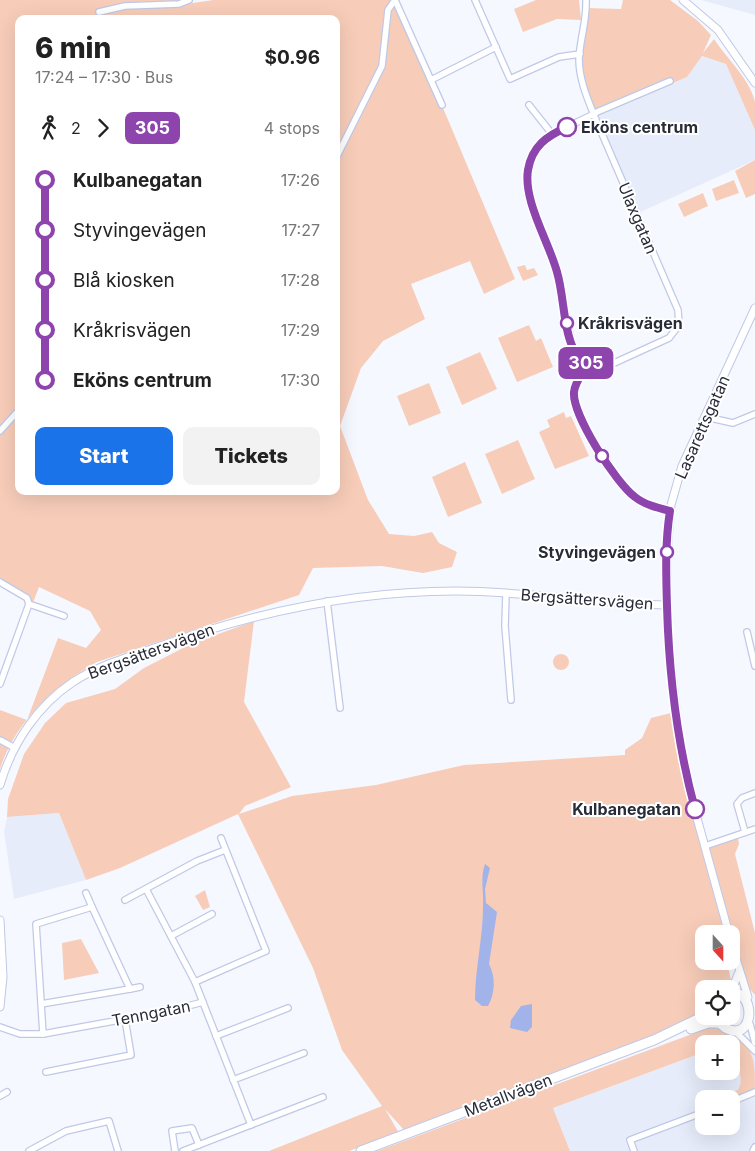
<!DOCTYPE html>
<html lang="en">
<head>
<meta charset="utf-8">
<style>
  body { margin:0; font-family:Inter,sans-serif; background:#f2f2f2; color:#222; height:100vh; display:flex; flex-direction:column; font-size:19px; white-space:nowrap }
  * { box-sizing:border-box; margin:0 }
  p { font-size:16px; color:#767676 }
  .icon { flex:none; width:28px; height:28px; fill:none; stroke:currentColor; stroke-width:2; stroke-linecap:round; stroke-linejoin:round }
  .map { position:relative; flex:1; overflow:hidden }
  .sheet { position:absolute; left:15px; top:15px; width:325px; height:480px; display:flex; flex-direction:column; background:#fff; border-radius:10px; box-shadow:0 5px 20px #0002 }
  .sheet>* { flex:none }
  .badge { padding:0 10px; border-radius:8px; font-size:18px; line-height:32px }
  .needle { width:32px; rotate:159deg }
  .fabs { position:absolute; left:695px; top:925px; display:grid; gap:10px }
  .fabs a { display:grid; place-items:center; width:45px; height:45px; border-radius:10px; background:#fff; box-shadow:0 5px 20px #0002; font-size:25px }
  .map>.badge { position:absolute; translate:-50% -50%; box-shadow:0 0 0 2px #fff }
  .legs { display:flex; align-items:center; gap:8px; height:55px; padding:0 20px; font-size:16px }
  .legs p { margin-inline-start:auto }
  .summary { display:flex; align-items:center; justify-content:space-between; height:85px; padding:0 20px }
  h1 { font-size:28px; font-weight:800; line-height:38px }
  .action { display:flex; gap:10px; margin-top:auto; padding:10px 20px }
  .action a { flex:1; height:58px; border-radius:10px; background:#1a73e8; color:#fff; font-size:20px; font-weight:800; line-height:58px; text-align:center }
  .action a+a { background:#f2f2f2; color:#222 }
  ul { padding:0 20px; list-style:none }
  li { display:flex; align-items:center; gap:18px; height:50px; font-size:19px }
  li i { display:grid; place-items:center; width:8px; height:100%; margin:0 6px; background:currentColor }
  li i::after { content:''; width:12px; height:12px; margin:-6px; border:4px solid; border-radius:50%; background:#fff }
  li p { margin-inline-start:auto }
  li:first-child i { background:linear-gradient(#0000 50%,currentColor 0) }
  li:last-child i { background:linear-gradient(currentColor 50%,#0000 0) }
  .map>svg:first-child { display:block }
  .built { fill:#e7ecfb; fill-rule:evenodd }
  .green { fill:#f7cdb9; fill-rule:evenodd }
  .water { fill:#a1b3e9 }
  .lines { fill:none; stroke-linecap:round; stroke-linejoin:round }
  .minor-casing { stroke:#bfc9e7; stroke-width:8 }
  .tertiary-casing { stroke:#bfc9e7; stroke-width:9 }
  .primary-casing { stroke:#bfc9e7; stroke-width:11 }
  .minor { stroke:#fff; stroke-width:5.5 }
  .tertiary { stroke:#fff; stroke-width:7 }
  .primary { stroke:#fff; stroke-width:9 }
  .line-1-casing { stroke:#fff; stroke-width:11 }
  .line-1 { stroke:#8e44ad; stroke-width:8 }
  .stop-1-dot { fill:#fff; stroke:#8e44ad; stroke-width:2.5 }
  .labels { text-anchor:middle; stroke-width:4; stroke-linejoin:round; paint-order:stroke }
  .stop-label { font-size:16px; font-weight:bold; fill:#282c38; stroke:#fff; text-anchor:start }
  .street-label { font-size:16px; fill:#282c38; stroke:#fff }
</style>
</head>
<body>
<div class="map">
<svg width="755" height="1151" viewBox="0 0 755 1151">
  <rect width="100%" height="100%" fill="#f6f8ff"/>
  <g class="built">
    <path d="M701,0h54v20v-5z"/>
    <path d="M702,56l24,8 29,66v30l-119,54 -42,-97 93,-40z"/>
    <path d="M59,813l27,67 -72,19 -10,-67 3,-15z"/>
    <path d="M755,1037v114h-185l-17,-43 151,-56v19h27v-27zM704,1099h27v27h-27z"/>
  </g>
  <g class="green">
    <path d="M0,0h190l-4,4 27,-4h180l10,17 43,98 69,164 -31,15 -14,-33 -59,23 14,35 -42,22 -22,27 -21,58 28,74 21,34 25,2 18,-4 7,11 18,9 -5,15 -29,6 -41,-7 -69,2 -14,27 -202,67c-42,23 -82,60 -97,107v-59l27,10 31,-82 28,10 15,-18 -11,-19 -51,-24 -8,21 -5,-9 -26,-15zM19,19h317v472h-317z"/>
    <path d="M536,0h43l2,20 -24,-1 -34,13 -9,-23z"/>
    <path d="M623,0h47l28,21 13,14 -8,18 11,-14c13,20 36,40 41,63 0,9 0,20 0,28l-29,-66 -24,-8 -15,21 -93,40c-19,-42 -15,-65 -7,-109l34,1z"/>
    <path d="M755,160v34l-9,4 -11,-27z"/>
    <path d="M734,180l5,13 -23,8 -4,-12z"/>
    <path d="M703,193l5,13 -24,11 -6,-13z"/>
    <path d="M525,265l2,5 7,-2 4,7 -15,6 -6,-14z"/>
    <path d="M529,325l7,16 5,-3 12,29 -36,15 -19,-44z"/>
    <path d="M480,352l17,37 -35,16 -16,-38z"/>
    <path d="M429,383l12,30 -32,13 -12,-30z"/>
    <path d="M564,412l2,6 5,-2 18,40 -34,13 -16,-37 11,-5 -3,-7z"/>
    <path d="M518,440l17,39 -33,15 -17,-40z"/>
    <path d="M465,462l17,41 -34,14 -16,-40z"/>
    <path d="M254,621l-10,81 47,85 -46,19 -6,8 53,-18 84,-11 88,-20 161,-10v-5l17,-12 9,-20 24,-6 30,133 33,-7 1,6 -4,10 20,79v62l-8,-9 -29,-87 5,35h-19v27h23l4,19 -3,9h-24v23l-39,20 -261,98 -19,-21 14,24 -50,18h-80l113,-45 -40,-56 -29,-82 -75,-154 -118,54 -34,12 -27,-67 -52,4 1,-18 16,-45 21,-31 21,-20 49,-14 29,-21 47,-24z"/>
    <circle cx="561" cy="662" r="8"/>
    <path d="M205,890l5,17 -7,3 -8,-14z"/>
    <path d="M81,939l18,34 -35,7 -2,-37z"/>
    <path d="M711,1027c6,1 10,3 15,6 29,14 29,25 29,57l-23,9 -2,-5 8,-4c8,-17 -3,-19 -7,-34 -1,-3 0,-8 0,-12h-27v8l-151,56 17,43h-193z"/>
  </g>
  <g class="water">
    <path d="M485,864l5,4 -5,21 1,14 11,9 -8,52c7,13 6,30 -1,42h-6l-7,-6c0,-32 8,-62 8,-94 1,-14 -3,-29 2,-42z"/>
    <path d="M532,1004v23l-5,5 -17,-4 1,-8 10,-14z"/>
  </g>
  <g class="lines">
    <g class="minor-casing">
      <g id="minor">
        <path d="M395,0l47,105"/>
        <path d="M475,0l35,79 49,-22 21,-3"/>
        <path d="M586,0c1,20 -6,39 -7,59 0,21 9,41 17,61l82,190 1,15 -10,13 -57,26 -12,3 -12,-3 -8,-5 -7,-10 -16,-76 -27,-75 -2,-24 4,-18 11,-16 9,-6 42,-20 3,-2 73,-31"/>
        <path d="M99,12l26,-6 54,-2 10,-4"/>
        <path d="M431,80l65,-33"/>
        <path d="M529,105l23,29"/>
        <path d="M336,158l46,-92 6,-56 7,-10"/>
        <path d="M588,364c-6,9 -13,18 -14,28 -2,23 42,91 61,105 10,8 23,11 36,14"/>
        <path d="M706,417l27,6 22,-9"/>
        <path d="M0,431l19,-21"/>
        <path d="M0,582l27,16 2,6 35,12"/>
        <path d="M506,593l-1,33 6,74"/>
        <path d="M327,601l13,107"/>
        <path d="M747,632l8,34"/>
        <path d="M0,684l29,-80"/>
        <path d="M0,740l15,8"/>
        <path d="M745,832l-8,-28 5,-6 13,-5"/>
        <path d="M705,846l50,-17"/>
        <path d="M146,889l49,93 56,143"/>
        <path d="M86,893l6,14"/>
        <path d="M125,900l72,-39 28,-11"/>
        <path d="M171,936l41,-22"/>
        <path d="M195,982l71,-31 -45,-113"/>
        <path d="M130,989l10,-2"/>
        <path d="M41,1004l89,-15 -38,-82 -56,17 7,110"/>
        <path d="M750,1024l5,19"/>
        <path d="M0,1027l20,7h23l126,-23 34,-9"/>
        <path d="M735,1031l20,20"/>
        <path d="M216,1036l72,-28"/>
        <path d="M46,1072l85,-17 -6,-36"/>
        <path d="M233,1080l71,-27"/>
        <path d="M0,1096l7,-4"/>
        <path d="M731,1102l24,-10"/>
        <path d="M29,1151l37,-20 43,-10 9,30"/>
        <path d="M175,1151l-3,-20 20,-3 7,17"/>
        <path d="M183,1151l140,-54"/>
        <path d="M634,1151l-4,-11 74,-28"/>
        <path d="M753,1151l2,-4"/>
      </g>
    </g>
    <g class="tertiary-casing">
      <g id="tertiary">
        <path d="M683,0l35,30 37,53"/>
        <path d="M0,785c12,-41 37,-79 73,-103 26,-17 58,-26 87,-36 96,-34 194,-55 296,-55 71,0 141,13 211,14"/>
        <path d="M0,920l3,57 -3,30"/>
        <path d="M729,934l-37,-134 -13,-64 -11,-99 -1,-85 4,-47 11,-39 73,-158"/>
        <path d="M731,943l17,54"/>
        <path d="M731,993l7,-19"/>
      </g>
    </g>
    <g class="primary-casing">
      <g id="primary">
        <path d="M717,1016c2,7 6,12 13,14 25,8 25,-40 1,-37"/>
        <path d="M691,1029l17,-6h12"/>
        <path d="M361,1151l293,-111 50,-24"/>
      </g>
    </g>
    <use href="#minor" class="minor"/>
    <use href="#tertiary" class="tertiary"/>
    <use href="#primary" class="primary"/>
  </g>
  <g class="lines">
    <g class="line-1-casing">
      <path id="line-1" d="M567,127c-20,9 -35,19 -39,43 -5,31 21,72 29,102 7,23 6,55 16,76 3,7 8,12 15,16 -5,9 -13,17 -14,28 -2,23 42,91 61,105 10,8 23,11 35,14 -5,31 -4,63 -3,95 2,69 10,137 28,203"/>
    </g>
    <use href="#line-1" class="line-1"/>
  </g>
  <g class="stop-1-dot">
    <circle cx="567" cy="127" r="9"/>
    <circle cx="567" cy="323" r="6"/>
    <circle cx="602" cy="456" r="6"/>
    <circle cx="667" cy="552" r="6"/>
    <circle cx="695" cy="809" r="9"/>
  </g>
  <g class="labels">
    <g class="stop-label">
      <text x="581" y="133">Eköns centrum</text>
      <text x="578" y="329">Kråkrisvägen</text>
      <text x="656" y="558" text-anchor="end">Styvingevägen</text>
      <text x="681" y="815" text-anchor="end">Kulbanegatan</text>
    </g>
    <g class="street-label">
      <text transform="translate(638 218) rotate(67)" y="6">Ulaxgatan</text>
      <text transform="translate(702 427) rotate(-66)" y="6">Lasarettsgatan</text>
      <text transform="translate(587 599) rotate(4)" y="6">Bergsättersvägen</text>
      <text transform="translate(151 651) rotate(-20)" y="6">Bergsättersvägen</text>
      <text transform="translate(151 1013) rotate(-11)" y="6">Tenngatan</text>
      <text transform="translate(508 1095) rotate(-21)" y="6">Metallvägen</text>
    </g>
  </g>
</svg>
<div class="fabs">
<a><svg class="needle" viewBox="-14 -14 28 28"><path d="M0-13l5 13h-10z" fill="#e53935"/><path d="M0 13l5-13h-10z" fill="#767676"/></svg></a>
<a><svg class="icon" aria-label="locate" viewBox="0 0 24 24"><circle cx="12" cy="12" r="6"/><path d="M12 2v4M12 18v4M2 12h4M18 12h4"/></svg></a>
<a>+</a>
<a>−</a>
</div>
<b class="badge" style="left:586px;top:363px;background:#8e44ad;color:#fff">305</b>
<section class="sheet">
<div class="summary"><div><h1>6 min</h1><p>17:24 – 17:30 · Bus</p></div><b>$0.96</b></div>
<div class="legs"><svg class="icon" aria-label="walk" viewBox="0 0 24 24"><circle cx="13" cy="4" r="2"/><path d="M13 8l-2 6 4 7M11 14l-3 7M7 12l3-4h3l4 4"/></svg>2<svg class="icon" aria-label="forward" viewBox="0 0 24 24"><path d="M9 5l7 7-7 7"/></svg><b class="badge" style="background:#8e44ad;color:#fff">305</b><p>4 stops</p></div>
<ul>
<li><i style="color:#8e44ad"></i><b>Kulbanegatan</b><p>17:26</p></li>
<li><i style="color:#8e44ad"></i><span>Styvingevägen</span><p>17:27</p></li>
<li><i style="color:#8e44ad"></i><span>Blå kiosken</span><p>17:28</p></li>
<li><i style="color:#8e44ad"></i><span>Kråkrisvägen</span><p>17:29</p></li>
<li><i style="color:#8e44ad"></i><b>Eköns centrum</b><p>17:30</p></li>
</ul>
<div class="action"><a>Start</a><a>Tickets</a></div>
</section>
</div>
</body>
</html>
